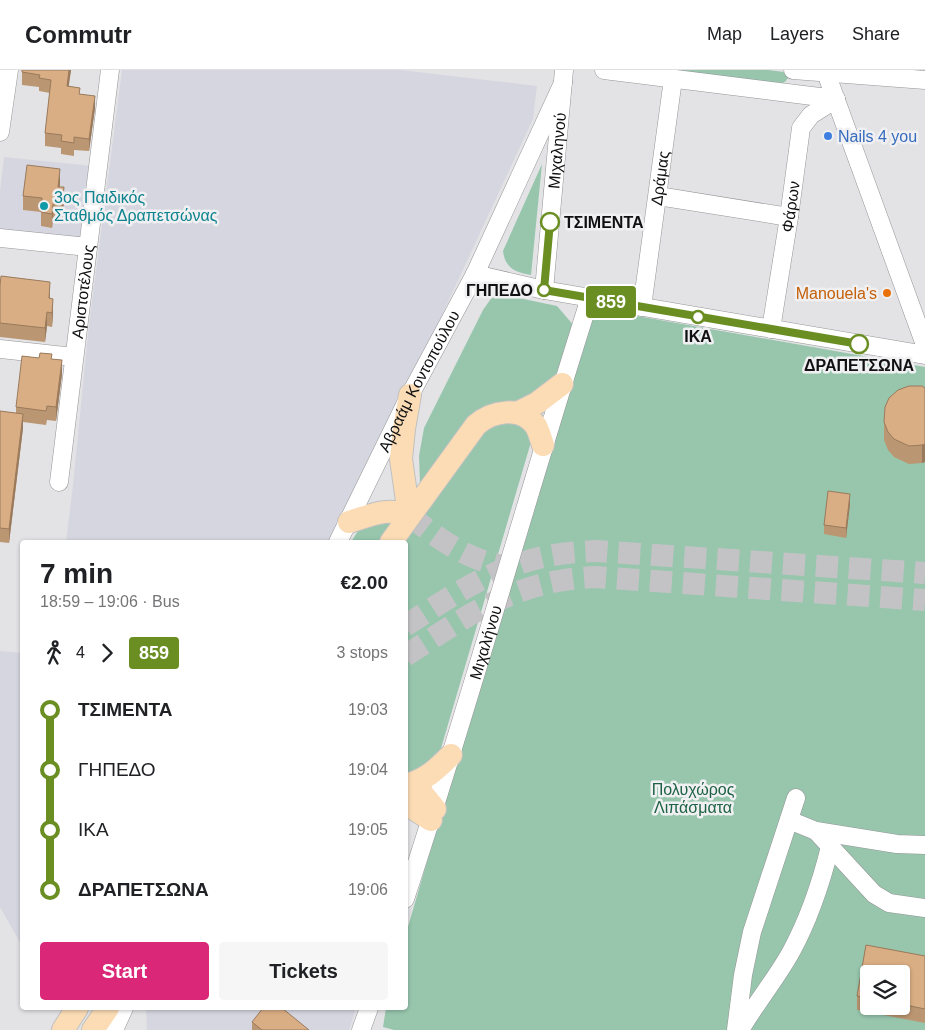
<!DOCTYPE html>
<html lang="en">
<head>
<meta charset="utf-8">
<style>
  body { margin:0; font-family:Arial,sans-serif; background:#f6f6f6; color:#202124; height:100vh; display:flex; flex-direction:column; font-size:19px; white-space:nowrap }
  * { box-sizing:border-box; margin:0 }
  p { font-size:16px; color:#757577 }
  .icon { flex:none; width:28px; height:28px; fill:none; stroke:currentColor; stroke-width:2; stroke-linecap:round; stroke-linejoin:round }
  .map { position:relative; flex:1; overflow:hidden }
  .sheet { position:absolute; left:20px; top:470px; width:388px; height:470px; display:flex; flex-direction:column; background:#fff; border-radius:5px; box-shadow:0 1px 4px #0004 }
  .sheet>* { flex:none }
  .badge { padding:0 10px; border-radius:4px; font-size:18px; line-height:32px }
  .buttons { position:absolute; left:860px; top:895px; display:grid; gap:10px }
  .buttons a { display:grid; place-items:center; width:50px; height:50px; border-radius:5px; background:#fff; box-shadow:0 1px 4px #0004; font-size:25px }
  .map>.badge { position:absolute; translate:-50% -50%; box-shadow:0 0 0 2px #fff }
  .legs { display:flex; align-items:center; gap:8px; height:55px; padding:0 20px; font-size:16px }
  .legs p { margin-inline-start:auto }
  .overview { display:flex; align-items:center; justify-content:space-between; height:85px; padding:0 20px }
  h1 { font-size:28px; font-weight:600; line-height:38px }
  .primary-button { display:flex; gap:10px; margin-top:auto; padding:10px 20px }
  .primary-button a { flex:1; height:58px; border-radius:5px; background:#db2777; color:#fff; font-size:20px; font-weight:600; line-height:58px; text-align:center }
  .primary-button a+a { background:#f6f6f6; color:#202124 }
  ul { padding:0 20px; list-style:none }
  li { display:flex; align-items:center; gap:18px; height:60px; font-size:19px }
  li i { display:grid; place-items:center; width:8px; height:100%; margin:0 6px; background:currentColor }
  li i::after { content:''; width:12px; height:12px; margin:-6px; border:4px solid; border-radius:50%; background:#fff }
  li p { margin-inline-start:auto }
  li:first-child i { background:linear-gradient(#0000 50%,currentColor 0) }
  li:last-child i { background:linear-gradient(currentColor 50%,#0000 0) }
  header { display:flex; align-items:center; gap:30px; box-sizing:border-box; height:70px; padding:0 25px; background:#fff; border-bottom:1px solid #e0e0e0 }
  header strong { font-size:24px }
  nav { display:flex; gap:28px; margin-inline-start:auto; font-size:18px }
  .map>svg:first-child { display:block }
  .built { fill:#d6d6e0 }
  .green { fill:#97c6ad; fill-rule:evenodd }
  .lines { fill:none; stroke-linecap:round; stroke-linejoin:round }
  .major-tunnel { stroke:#c3c3c5; stroke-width:22; stroke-dasharray:22 11; stroke-linecap:butt }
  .minor-casing { stroke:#959598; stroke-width:19 }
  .major-casing { stroke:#c1c1c1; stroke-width:24 }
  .minor { stroke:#fff; stroke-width:18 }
  .major { stroke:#fbdcb5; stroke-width:22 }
  .wall { fill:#bb9672; fill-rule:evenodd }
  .shaded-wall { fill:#997a5c }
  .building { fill:#daae84; stroke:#997a5c }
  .line-1-casing { stroke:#fff; stroke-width:11 }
  .line-1 { stroke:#6b8e23; stroke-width:8 }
  .shop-dot { fill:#3f7fe0; stroke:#f0f0f2; stroke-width:2 }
  .culture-dot { fill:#0f9aa8; stroke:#f0f0f2; stroke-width:2 }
  .stop-1-dot { fill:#fff; stroke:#6b8e23; stroke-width:2.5 }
  .food-dot { fill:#e8710a; stroke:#f0f0f2; stroke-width:2 }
  .labels { text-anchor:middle; stroke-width:5; stroke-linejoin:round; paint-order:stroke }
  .shop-label { font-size:16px; fill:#366cbe; stroke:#f0f0f2; text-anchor:start }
  .street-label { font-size:16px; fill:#101011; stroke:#f0f0f2 }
  .culture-label { font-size:16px; fill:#0d838f; stroke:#f0f0f2; text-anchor:start }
  .stop-label { font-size:16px; font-weight:bold; fill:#101011; stroke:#f0f0f2 }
  .food-label { font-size:16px; fill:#c56008; stroke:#f0f0f2; text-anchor:end }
  .park-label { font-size:16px; fill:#1d6244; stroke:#f0f0f2 }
</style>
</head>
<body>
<header>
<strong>Commutr</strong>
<nav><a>Map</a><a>Layers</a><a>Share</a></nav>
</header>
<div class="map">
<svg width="925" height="960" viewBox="0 0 925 960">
  <rect width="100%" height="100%" fill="#e3e3e5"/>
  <g class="built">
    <path d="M122,0h278l137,16 -4,33 -118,254 -84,169h-265l7,-57 16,-160z"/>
    <path d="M4,87l88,9 -10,75 -82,-9v-40z"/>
    <path d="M0,581l22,2v293l-22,-39z"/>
    <path d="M146,938h210l-7,22h-202z"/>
  </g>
  <g class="green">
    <path d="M658,0h110l16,2 4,6 -3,4 -3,1z"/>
    <path d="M542,94l-11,111c-16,-3 -26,-7 -28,-24z"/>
    <path d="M495,223l62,13 18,21 -22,60 -44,20 -89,77 -1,-28 5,-28 59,-118z"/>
    <path d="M592,238l333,59v663h-531l-11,-3 3,-19h19v-71l108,-370zM869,904h32v32h-32z"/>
    <path d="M498,347l27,10 6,15 -92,313 -7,10 -27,11v-234h-4l69,-102z"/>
    <path d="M393,452l-14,20h-28l10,-16z"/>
  </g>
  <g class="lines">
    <g class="major-tunnel">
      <path d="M409,445c32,26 62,48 103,52"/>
      <path d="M405,556c43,-28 87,-58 138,-69 17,-4 35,-5 53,-6l329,22"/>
      <path d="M405,586c65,-42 110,-76 191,-79l329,23"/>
    </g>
    <g class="minor-casing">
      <g id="minor">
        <path d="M604,0l232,29"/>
        <path d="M793,0l132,10"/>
        <path d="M825,0l100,275"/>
        <path d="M0,62l9,-62"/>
        <path d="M658,126l131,21"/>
        <path d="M0,168l88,9"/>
        <path d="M475,204l69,16 381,65"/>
        <path id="s1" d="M544,220l20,-220"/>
        <path id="s2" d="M642,237l31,-228"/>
        <path id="s3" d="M771,259l18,-112 12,-89 10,-13 25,-16"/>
        <path d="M0,279l74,8"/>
        <path id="s4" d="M59,412l51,-412"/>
        <path id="s5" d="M338,472l72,-147 65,-121 88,-191"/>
        <path d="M789,750l27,11 81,13 28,1"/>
        <path d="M816,761l58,63 15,9 36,5"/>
        <path id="s6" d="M405,829c66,-199 121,-401 185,-601"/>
        <path d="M114,960l10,-22"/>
        <path d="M361,960l8,-22"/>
        <path d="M736,960l7,-55 9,-43 44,-134"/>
        <path d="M740,960c16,-27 36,-51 51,-78 18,-33 30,-69 39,-105"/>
      </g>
    </g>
    <g class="major-casing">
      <g id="major">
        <path d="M517,343l20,-10 25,-19"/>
        <path d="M349,452c23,-7 36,-15 60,-7l-8,-56 3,-30 6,-34"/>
        <path d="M391,472l85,-117c16,-14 45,-20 60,1 3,6 5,13 7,19"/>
        <path d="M410,714l12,9 13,16"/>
        <path d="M405,715c20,-4 32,-16 46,-30"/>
        <path d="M405,733l26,17"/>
        <path d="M63,960l14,-22"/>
        <path d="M93,960l15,-22"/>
      </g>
    </g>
    <use href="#minor" class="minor"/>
    <use href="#major" class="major"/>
  </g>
  <g class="wall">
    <path d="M22,0h49l-3,16 12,8 15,14 -6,43 -15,-1v6l-13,-2v-6l-16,-2v-13l5,-40 -11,-2v-4l-17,-2z"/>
    <path d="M60,113v4l4,14 -2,18 -9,-1 -1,10 -11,-2v-14l-18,-2v-14z"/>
    <path d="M0,216l50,12 3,15 -1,14 -5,-1 -2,16 -45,-5z"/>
    <path d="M52,289l10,15 -6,47 -9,-1 -1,5 -23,-3v6l-14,115 -9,-1v-131l16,2v-6z"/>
    <path d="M925,318v74l-3,1 -13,1 -15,-7 -6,-7 -4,-10v-18z"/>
    <path d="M850,434l-4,34 -22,-4v-9z"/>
    <path d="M866,875l59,11v67l-68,-13v-14zM869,904h32v32h-32z"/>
    <path d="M252,952l57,8h-57z"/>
  </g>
  <g class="shaded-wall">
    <path d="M69,0h2l-4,29v-13z"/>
    <path d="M95,26v12l-6,43v-12z"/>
    <path d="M60,99v14l-2,18v-14z"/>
    <path d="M64,117v14l-2,18v-14z"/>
    <path d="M53,134v14l-1,10v-14z"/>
    <path d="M50,212v14l-1,16v-14z"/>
    <path d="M53,229v14l-1,14v-14z"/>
    <path d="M47,242v14l-2,16v-14z"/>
    <path d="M62,290v14l-6,47v-14z"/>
    <path d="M23,344v14l-14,115v-14z"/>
    <path d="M925,374v18l-3,1v-18z"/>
    <path d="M850,424v10l-4,34v-10z"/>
  </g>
  <g class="building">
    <path d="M22,0h47l-2,16 13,2 -1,6 16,2 -6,43 -15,-2v6l-13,-2 1,-6 -17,-2 6,-53 -12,-2 1,-3 -18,-3z"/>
    <path d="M27,95l33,4 -2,18h6l-2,18 -9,-1 -1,10 -11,-2 1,-14 -19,-2z"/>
    <path d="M1,206l49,6 -1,16 4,1 -1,14 -5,-1 -2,16 -45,-5v-37z"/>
    <path d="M40,283l12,1 -1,5 11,1 -6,47 -9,-1 -1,5 -30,-4 6,-51 17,2z"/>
    <path d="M909,316h13l3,2v56l-3,1 -13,1 -15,-7 -6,-7 -4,-10 1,-15 4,-9 9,-8z"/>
    <path d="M0,341l23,3 -14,115 -9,-1z"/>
    <path d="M828,421l22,3 -4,34 -22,-3z"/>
    <path d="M866,875l59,11v53l-24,-5v-30h-32v24l-12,-2z"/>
    <path d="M263,938h19l27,22h-47l-10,-8z"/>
  </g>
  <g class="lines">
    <g class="line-1-casing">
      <path id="line-1" d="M550,152l-6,68 315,54"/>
    </g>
    <use href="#line-1" class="line-1"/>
  </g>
  <circle class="shop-dot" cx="828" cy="66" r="5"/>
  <circle class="culture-dot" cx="44" cy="136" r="5"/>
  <g class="stop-1-dot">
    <circle cx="550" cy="152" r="9"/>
    <circle cx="544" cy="220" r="6"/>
    <circle cx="698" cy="247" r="6"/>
    <circle cx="859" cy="274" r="9"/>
  </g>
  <circle class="food-dot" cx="887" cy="223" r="5"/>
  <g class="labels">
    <g class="shop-label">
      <text x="838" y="72">Nails 4 you</text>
    </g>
    <g class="street-label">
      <text dy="6" stroke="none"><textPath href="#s1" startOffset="140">Μιχαληνού</textPath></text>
      <text dy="6" stroke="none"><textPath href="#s2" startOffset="130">Δράμας</textPath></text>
      <text dy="6" stroke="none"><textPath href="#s3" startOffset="124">Φάρων</textPath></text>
      <text dy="6" stroke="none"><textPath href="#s4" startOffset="192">Αριστοτέλους</textPath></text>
      <text dy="6" stroke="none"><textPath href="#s5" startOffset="180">Αβραάμ Κοντοπούλου</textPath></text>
      <text dy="6" stroke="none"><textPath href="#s6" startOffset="269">Μιχαλήνου</textPath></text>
    </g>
    <g class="culture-label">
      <text x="54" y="133">3ος Παιδικός<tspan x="54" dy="18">Σταθμός Δραπετσώνας</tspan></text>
    </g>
    <g class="stop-label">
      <text x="564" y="158" text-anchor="start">ΤΣΙΜΕΝΤΑ</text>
      <text x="533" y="226" text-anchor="end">ΓΗΠΕΔΟ</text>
      <text x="698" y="272">ΙΚΑ</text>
      <text x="859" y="301">ΔΡΑΠΕΤΣΩΝΑ</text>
    </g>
    <g class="food-label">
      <text x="877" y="229">Manouela's</text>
    </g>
    <g class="park-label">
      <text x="693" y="725">Πολυχώρος<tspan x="693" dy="18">Λιπάσματα</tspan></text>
    </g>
  </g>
</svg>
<div class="buttons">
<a><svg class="icon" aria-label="layers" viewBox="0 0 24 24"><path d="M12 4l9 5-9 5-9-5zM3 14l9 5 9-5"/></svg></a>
</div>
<b class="badge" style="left:611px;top:232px;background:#6b8e23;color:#fff">859</b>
<section class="sheet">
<div class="overview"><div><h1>7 min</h1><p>18:59 – 19:06 · Bus</p></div><b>€2.00</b></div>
<div class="legs"><svg class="icon" aria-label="walk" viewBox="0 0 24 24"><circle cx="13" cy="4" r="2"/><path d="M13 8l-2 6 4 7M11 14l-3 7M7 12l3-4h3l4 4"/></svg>4<svg class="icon" aria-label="forward" viewBox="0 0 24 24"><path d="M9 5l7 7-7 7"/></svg><b class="badge" style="background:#6b8e23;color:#fff">859</b><p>3 stops</p></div>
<ul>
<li><i style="color:#6b8e23"></i><b>ΤΣΙΜΕΝΤΑ</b><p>19:03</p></li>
<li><i style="color:#6b8e23"></i><span>ΓΗΠΕΔΟ</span><p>19:04</p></li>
<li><i style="color:#6b8e23"></i><span>ΙΚΑ</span><p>19:05</p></li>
<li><i style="color:#6b8e23"></i><b>ΔΡΑΠΕΤΣΩΝΑ</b><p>19:06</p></li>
</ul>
<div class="primary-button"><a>Start</a><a>Tickets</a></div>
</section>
</div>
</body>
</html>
